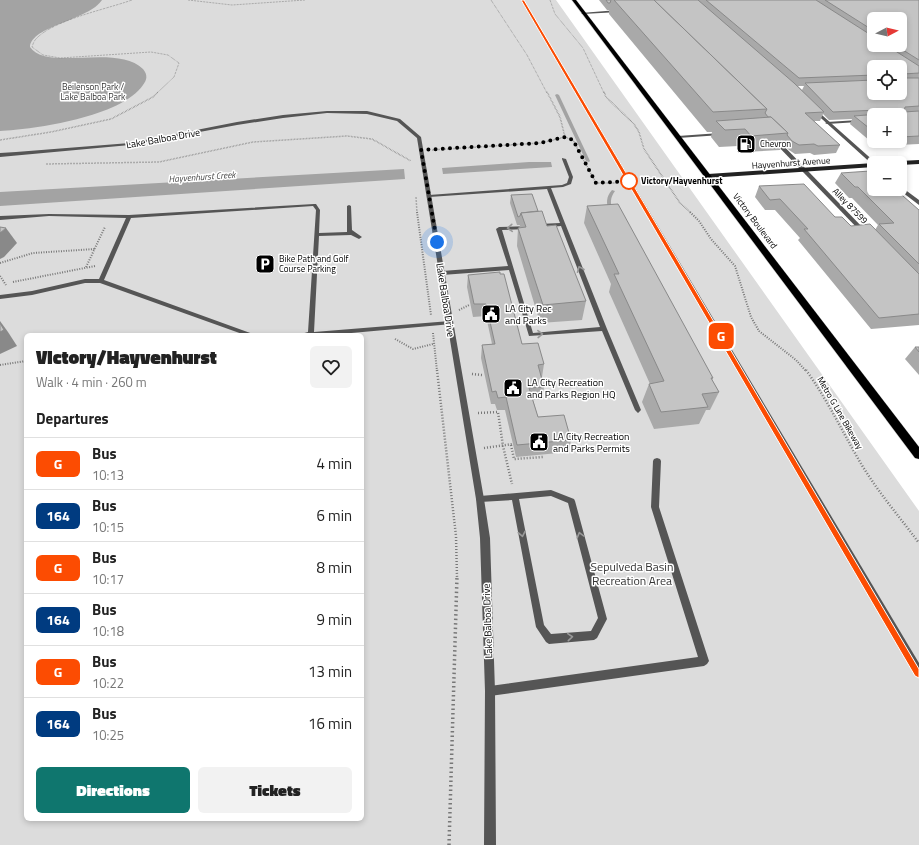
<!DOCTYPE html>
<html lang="en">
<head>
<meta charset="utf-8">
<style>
  body { margin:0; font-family:"Titillium Web",sans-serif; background:#f2f2f2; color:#222; height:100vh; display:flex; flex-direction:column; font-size:15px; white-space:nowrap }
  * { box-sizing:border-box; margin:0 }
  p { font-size:13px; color:#767676 }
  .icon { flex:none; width:22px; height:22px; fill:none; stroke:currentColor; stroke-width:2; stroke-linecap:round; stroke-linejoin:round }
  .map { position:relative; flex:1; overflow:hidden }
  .sheet { position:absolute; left:24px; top:333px; width:340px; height:488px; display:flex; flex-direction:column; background:#fff; border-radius:6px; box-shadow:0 2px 6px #0003 }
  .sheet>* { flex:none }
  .badge { padding:0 8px; border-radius:6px; font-size:14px; line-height:26px }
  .needle { width:26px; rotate:83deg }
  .controls { position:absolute; left:867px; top:12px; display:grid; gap:8px }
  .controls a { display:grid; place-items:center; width:40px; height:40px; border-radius:6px; background:#fff; box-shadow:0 2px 6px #0003; font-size:20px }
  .you { position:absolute; width:20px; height:20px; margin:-10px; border:3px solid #fff; border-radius:50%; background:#1a73e8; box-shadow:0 0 0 6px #1a73e833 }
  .map>.badge { position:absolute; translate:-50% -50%; box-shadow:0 0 0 2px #fff }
  h2 { padding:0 12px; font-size:15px; line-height:36px }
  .round { display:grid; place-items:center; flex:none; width:42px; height:42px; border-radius:6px; background:#f2f2f2 }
  .overview { display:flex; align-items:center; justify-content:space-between; height:68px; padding:0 12px }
  h1 { font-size:19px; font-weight:800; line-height:30px }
  .primary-button { display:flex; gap:8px; margin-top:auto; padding:8px 12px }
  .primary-button a { flex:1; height:46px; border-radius:6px; background:#0f766e; color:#fff; font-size:16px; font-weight:800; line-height:46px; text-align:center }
  .primary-button a+a { background:#f2f2f2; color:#222 }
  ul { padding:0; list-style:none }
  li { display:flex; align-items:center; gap:12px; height:52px; padding:0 12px; border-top:1px solid #e0e0e0 }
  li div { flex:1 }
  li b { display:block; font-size:15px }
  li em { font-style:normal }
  li .badge { min-width:44px; font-weight:700; text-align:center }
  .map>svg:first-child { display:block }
  .green { fill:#dcdcdc; fill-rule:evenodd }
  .water { fill:#a3a3a3 }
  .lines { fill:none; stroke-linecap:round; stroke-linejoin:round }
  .stream { fill:#a3a3a3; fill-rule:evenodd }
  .primary-casing { stroke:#dbdbdb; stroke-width:1 }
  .path-far4 { stroke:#777; stroke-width:1; stroke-dasharray:0.5 1; stroke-linecap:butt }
  .path-far3 { stroke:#777; stroke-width:1.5; stroke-dasharray:0.5 1; stroke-linecap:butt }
  .path-far2 { stroke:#777; stroke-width:2; stroke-dasharray:1 1.5; stroke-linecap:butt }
  .path-far1 { stroke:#777; stroke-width:2.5; stroke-dasharray:1 2; stroke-linecap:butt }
  .path { stroke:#777; stroke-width:3.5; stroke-dasharray:1.5 3; stroke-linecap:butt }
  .service { fill:#555; fill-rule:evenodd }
  .minor { fill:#555; fill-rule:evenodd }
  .secondary { fill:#222; fill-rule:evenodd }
  .primary { fill:#000; fill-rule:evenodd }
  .wall { fill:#a9a9a9; fill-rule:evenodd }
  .shaded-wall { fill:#898989 }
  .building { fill:#c4c4c4; stroke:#898989 }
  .oneway { stroke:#999 }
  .line { fill:#fc4c02; stroke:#fff }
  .walk { stroke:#000; stroke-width:4; stroke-dasharray:0 7.2 }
  .stop-dot { fill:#fff; stroke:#fc4c02; stroke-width:2 }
  .labels { text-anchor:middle; stroke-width:3; stroke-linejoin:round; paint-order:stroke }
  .far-park-label { font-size:9px; fill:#333; stroke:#fff }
  .far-poi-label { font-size:9px; fill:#000; stroke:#fff; text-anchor:start }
  .far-street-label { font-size:9px; fill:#000; stroke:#fff }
  .far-water-label { font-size:9px; font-style:italic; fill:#444; stroke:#fff }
  .far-stop-label { font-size:9px; font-weight:bold; fill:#000; stroke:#fff; text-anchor:start }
  .street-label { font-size:10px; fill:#000; stroke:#fff }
  .poi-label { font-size:10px; fill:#000; stroke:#fff; text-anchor:start }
  .near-park-label { font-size:12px; fill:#333; stroke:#fff }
</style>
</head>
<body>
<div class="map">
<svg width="919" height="845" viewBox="0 0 919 845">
  <rect width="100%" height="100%" fill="#fff"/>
  <path class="green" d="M0,0h556l363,511v334h-919zM26,335h336v484h-336z"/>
  <g class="water">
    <path d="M0,0h102c-13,20 -71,26 -72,47 16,25 87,-4 113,22 5,6 4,11 0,16 -22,32 -107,44 -143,46z"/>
    <path d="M529,162h22l1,5 -109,7 -1,-6z"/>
    <path d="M404,169l1,10 -405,27v-14z"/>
  </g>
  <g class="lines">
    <g class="stream">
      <path d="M557,94l2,1 31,66 -1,1 -3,-1 -31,-66z"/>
      <path d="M612,190l3,1c-5,7 -5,12 -2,20l-2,1 -2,-1c-3,-8 -3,-14 3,-21z"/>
    </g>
    <g class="primary-casing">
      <path id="primary" d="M572,0h4l343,447v12l-4,-1z"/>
    </g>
    <g class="path-far4">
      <path d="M132,0c-25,9 -79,20 -96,39 -2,2 -3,5 -4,8l11,8 17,3 91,-6 17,3 11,8 -5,14 -17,16"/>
      <path d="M188,0l44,5 73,-5"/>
      <path d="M491,0l36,55 20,38"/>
      <path d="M550,0l5,14 28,34 21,45"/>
    </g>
    <g class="path-far3">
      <path d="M547,92l13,25 5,20"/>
      <path d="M604,92l2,5 28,27 5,8 5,17 36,54 11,10"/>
      <path d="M0,140l51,-8 60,-13 42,-22 5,-5"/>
      <path d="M432,150l108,-7 25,-6 8,3 23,43h21"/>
      <path d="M46,164l113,-2 94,-20 94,-6 25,3 39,22"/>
      <path d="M416,197l1,16"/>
    </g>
    <g class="path-far2">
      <path d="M417,212l14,103"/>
      <path d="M690,212l9,9 12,18 24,27 16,51 8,14 37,29 10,11"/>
      <path d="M0,263l33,-10 62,-4"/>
      <path d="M86,267l19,-40"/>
      <path d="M0,276l6,9"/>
      <path d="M13,282l82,-16"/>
      <path d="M459,310l10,-5"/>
      <path d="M433,333l4,38"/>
      <path d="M395,339l18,10 20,-5"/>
      <path d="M0,365l26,-4"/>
    </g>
    <g class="path-far1">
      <path d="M437,370l19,166 1,41"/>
      <path d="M806,370c21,29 36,61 54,92 17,29 39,54 59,81"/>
      <path d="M472,374l10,1"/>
      <path d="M478,413l20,-1 5,34 9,38"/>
      <path d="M511,445l3,14 29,-2"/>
      <path d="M484,448l29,-4"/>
    </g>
    <path class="path" d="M449,845l8,-269"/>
    <g class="service">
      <path d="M521,0h2l396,663v14l-3,-2z"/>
      <path d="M618,10l1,2 -36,2 -2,-1z"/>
      <path d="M874,119v2l-47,3 -2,-1 2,-1z"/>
      <path d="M720,133h1v2l-43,3 -2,-1 2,-1z"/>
      <path d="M773,139h4l89,92v2h-4l-89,-92z"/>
      <path d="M562,158l4,1 7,18 -2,7 -8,3 -12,1 56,141 34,81 -3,3 -3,-3 -33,-79 -73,5 -20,-66 -67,5 -3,-2 3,-2 66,-5 -12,-37 3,-2 32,-1v2l-2,1 -27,1 31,103 67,-6 -39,-101 -22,2 -3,-2 3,-2 21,-1 -13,-34 -118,8 -2,-1 2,-1 133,-10 5,-2 2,-6 -7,-18z"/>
      <path d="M314,204h2l4,6 -1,23 28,-1v-26l2,-1 2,1 1,24 10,7 -3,2 -8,-4 -32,1 -5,96 136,-11 3,2 -1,1 -123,11h-29l1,-1 7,-2 8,-122 -3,-4 -182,12 -27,62 149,54 1,1h-9l-145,-52h-15l-53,12 -32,4v-4l32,-4 53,-12h14l27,-61 -77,-2 -49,4v-4l49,-2 80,1z"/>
      <path d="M657,458l3,1 1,2 -2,46 50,154 -2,3 -3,2 -214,30 -3,-2 -2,-3 2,-3 3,-2 208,-29 -47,-150 2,-46 1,-2z"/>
      <path d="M551,490l23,9 1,2 32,118 -10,19 -3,2 -45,4 -3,-2 -10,-15 -24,-127 -32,2 -3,-1 -1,-2 1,-2 3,-1zM551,496l17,7 30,115 -7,13 -40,3 -7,-9 -25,-126z"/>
    </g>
    <g class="minor">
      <path d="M814,108l62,55h-2v3l-62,-56v-1z"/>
      <path d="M327,111h40l33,8 21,18 63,362 6,39 5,153 1,154h-12l1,-154 -5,-153 -4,-39 -59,-361 -20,-17 -30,-7 -40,-1 -44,5 -46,7 -107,20 -130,12v-4l16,-1 114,-9 107,-21 46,-7z"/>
      <path d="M900,186l19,14v5l-21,-16h2z"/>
    </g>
    <g class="secondary">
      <path d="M919,160v4l-19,1v-2h-3l3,-2z"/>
      <path d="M874,163v4l-166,11 -3,-2 3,-2z"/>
    </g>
    <use href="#primary" class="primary"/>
  </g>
  <g class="wall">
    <path d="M599,0h320v144l-43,2 -26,-22 2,-5 -23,1 -6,-6 -3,7h-6l26,24 -4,8 -22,2 -4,-2 -15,1 -6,-4 -6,-6 -3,6 -36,2 -6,-6 -19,1 -8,-10 1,-5h-5l-98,-118v-4h-2zM874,19l26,26h-26zM874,67l26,26h-26zM798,86h6l-2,4zM874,115h26v26h-26z"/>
    <path d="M841,173l78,37v115l-48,4 -73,-89 2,-2 -25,-28h-10l-10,-13 4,-11 76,31 16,9 24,4 3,-5 -26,-27h-3l-14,-15z"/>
    <path d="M511,195l27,16 9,15 39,75 -4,19 -42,3 -23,-77 1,-18h1l1,-3h-3l-7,-22z"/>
    <path d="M587,206l126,172 -1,2 7,12 -9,18h-4l-7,14 -45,5 -12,-27 7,-18h1l-41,-92 2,-8 -27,-61z"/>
    <path d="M468,275l54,69 22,20 -2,13 2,10 -2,12 -9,1 5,17 33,23 -2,12 -53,5 -11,-47h-8l-2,-6h-4l-10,-46 1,-13 10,-1 -6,-28 -13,1 -6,-30z"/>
    <path d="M915,347h4v28l-14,-16z"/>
  </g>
  <g class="shaded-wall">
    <path d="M6,228l11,15 -13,14 -4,2v-26z"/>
    <path d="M0,321l8,11 9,14 -17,8z"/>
  </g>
  <g class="building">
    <path d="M606,0h5l-1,3h-2z"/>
    <path d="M614,0h40l113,109 -54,3z"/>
    <path d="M654,0h44l96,83 30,29 -19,1 35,32 -22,1 -4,-2 -15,1 -7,-4 -5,-6 1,-2 -17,-16h-3l-3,-4 2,-4z"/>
    <path d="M706,0h110l58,37v8h12l33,21v7l-16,1 1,4h15v28l-14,1 -1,5 15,-1v25l-19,1v-22h-26v17l-20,-16 25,-2v-4l-46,2 -28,-29 69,-3v13h26v-26h-26v8l-75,3z"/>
    <path d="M825,0h94v60l-24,-15h5v-26h-26v12z"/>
    <path d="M771,117l17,16 -37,3 -6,-7 -20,1 -9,-9z"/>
    <path d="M870,171l4,3v15h21l24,21v54l-40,-40 15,-1 -36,-36h-3l-14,-14z"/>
    <path d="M804,184l31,33h7l9,9 19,-2 49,50v40l-40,4 -75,-89h4l-28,-30 -10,1 -11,-14z"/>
    <path d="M532,194l6,17 -17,2 -1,3 -2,1 -7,-22z"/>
    <path d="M618,204l95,174h-2l8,14 -17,2 6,13 -47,5 -12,-28 15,-3 -50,-107h5l-32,-68z"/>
    <path d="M542,211l5,15 9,-1 30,76 -43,4 -25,-77 8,-1 -5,-14z"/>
    <path d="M0,227l6,1 -6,5z"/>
    <path d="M500,272v2h4l18,70 16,-1 6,21 -6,1 6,22 -15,1 9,29 26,-2 7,25 -54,5 -11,-48 -8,1 -2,-7 -4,1 -10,-47 13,-1 -9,-40h-12l-6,-29z"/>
    <path d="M0,323l4,7 -4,2z"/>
    <path d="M915,347h4v5z"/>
  </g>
  <defs><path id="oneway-chevron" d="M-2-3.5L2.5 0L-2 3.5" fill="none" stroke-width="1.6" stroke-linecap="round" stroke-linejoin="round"/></defs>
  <g class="oneway">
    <use href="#oneway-chevron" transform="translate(510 228) rotate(176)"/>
    <use href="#oneway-chevron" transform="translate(580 269) rotate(-112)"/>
    <use href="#oneway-chevron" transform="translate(540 334) rotate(-2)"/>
    <use href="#oneway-chevron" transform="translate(522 534) rotate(79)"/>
    <use href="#oneway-chevron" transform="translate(580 535) rotate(-105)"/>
    <use href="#oneway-chevron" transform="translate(570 637) rotate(-5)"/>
  </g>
  <path class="line" d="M521,0h3l395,669v9l-4,-2z"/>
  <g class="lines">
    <path class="walk" d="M437,242l-16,-92 119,-7 25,-6 8,3 23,43 33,-2"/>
  </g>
  <defs>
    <g id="fuel-square" transform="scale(1)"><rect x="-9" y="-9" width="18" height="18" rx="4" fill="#000" stroke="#fff"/><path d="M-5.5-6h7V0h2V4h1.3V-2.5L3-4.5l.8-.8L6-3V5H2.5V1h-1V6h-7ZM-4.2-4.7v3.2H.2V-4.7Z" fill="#fff"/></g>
    <g id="parking-square" transform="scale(1)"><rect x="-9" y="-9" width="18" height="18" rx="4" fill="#000" stroke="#fff"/><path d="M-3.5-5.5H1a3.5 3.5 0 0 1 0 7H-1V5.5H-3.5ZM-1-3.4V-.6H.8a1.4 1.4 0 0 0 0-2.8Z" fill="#fff"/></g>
    <g id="civic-square" transform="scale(1)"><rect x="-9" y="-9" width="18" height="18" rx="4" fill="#000" stroke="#fff"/><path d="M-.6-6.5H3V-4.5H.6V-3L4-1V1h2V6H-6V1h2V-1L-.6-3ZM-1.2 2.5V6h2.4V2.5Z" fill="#fff"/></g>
  </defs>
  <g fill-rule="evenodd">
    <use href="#fuel-square" x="746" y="144"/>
    <use href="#parking-square" x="265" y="264"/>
    <use href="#civic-square" x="491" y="314"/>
    <use href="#civic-square" x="513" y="388"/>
    <use href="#civic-square" x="539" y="442"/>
  </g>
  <circle class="stop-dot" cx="629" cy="181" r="8"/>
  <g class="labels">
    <g class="far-park-label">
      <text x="93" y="90">Beilenson Park /<tspan x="93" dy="10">Lake Balboa Park</tspan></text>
    </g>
    <g class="far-poi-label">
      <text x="760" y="147">Chevron</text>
      <text x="279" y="262">Bike Path and Golf<tspan x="279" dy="10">Course Parking</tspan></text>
    </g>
    <g class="far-street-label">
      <text transform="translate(791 163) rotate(-4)" y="3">Hayvenhurst Avenue</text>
      <text transform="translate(850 206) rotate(46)" y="3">Alley 87599</text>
      <text transform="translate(755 221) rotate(53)" y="3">Victory Boulevard</text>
      <text transform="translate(840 413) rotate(60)" y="3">Metro G Line Bikeway</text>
    </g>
    <g class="far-water-label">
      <text transform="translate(202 177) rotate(-4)" y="3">Hayvenhurst Creek</text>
    </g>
    <g class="far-stop-label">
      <text x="641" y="184">Victory/Hayvenhurst</text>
    </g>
    <g class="street-label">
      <text transform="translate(163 138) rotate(-10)" y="4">Lake Balboa Drive</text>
      <text transform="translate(446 300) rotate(81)" y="4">Lake Balboa Drive</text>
      <text transform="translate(487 621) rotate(-92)" y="4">Lake Balboa Drive</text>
    </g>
    <g class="poi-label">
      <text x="505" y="312">LA City Rec<tspan x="505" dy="12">and Parks</tspan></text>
      <text x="527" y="386">LA City Recreation<tspan x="527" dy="12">and Parks Region HQ</tspan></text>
      <text x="553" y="440">LA City Recreation<tspan x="553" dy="12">and Parks Permits</tspan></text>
    </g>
    <g class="near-park-label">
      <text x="632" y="571">Sepulveda Basin<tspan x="632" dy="14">Recreation Area</tspan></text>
    </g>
  </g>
</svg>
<div class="controls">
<a><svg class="needle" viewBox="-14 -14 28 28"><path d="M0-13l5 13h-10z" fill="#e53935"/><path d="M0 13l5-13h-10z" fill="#767676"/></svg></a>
<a><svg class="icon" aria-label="locate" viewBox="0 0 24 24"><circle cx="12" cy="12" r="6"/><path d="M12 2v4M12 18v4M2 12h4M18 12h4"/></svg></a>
<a>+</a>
<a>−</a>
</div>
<div class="you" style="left:437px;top:242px"></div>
<b class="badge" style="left:721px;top:336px;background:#fc4c02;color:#fff">G</b>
<section class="sheet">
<div class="overview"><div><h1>Victory/Hayvenhurst</h1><p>Walk · 4 min · 260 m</p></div><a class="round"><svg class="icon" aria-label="heart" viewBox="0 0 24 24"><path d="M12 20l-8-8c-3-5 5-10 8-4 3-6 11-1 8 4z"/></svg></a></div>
<h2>Departures</h2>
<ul>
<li><span class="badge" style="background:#fc4c02;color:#fff">G</span><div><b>Bus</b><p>10:13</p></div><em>4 min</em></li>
<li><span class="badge" style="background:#003b80;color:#fff">164</span><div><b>Bus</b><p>10:15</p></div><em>6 min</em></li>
<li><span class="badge" style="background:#fc4c02;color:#fff">G</span><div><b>Bus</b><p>10:17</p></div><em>8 min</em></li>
<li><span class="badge" style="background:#003b80;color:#fff">164</span><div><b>Bus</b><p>10:18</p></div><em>9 min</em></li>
<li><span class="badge" style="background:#fc4c02;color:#fff">G</span><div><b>Bus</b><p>10:22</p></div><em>13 min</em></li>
<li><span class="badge" style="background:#003b80;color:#fff">164</span><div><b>Bus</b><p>10:25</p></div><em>16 min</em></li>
</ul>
<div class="primary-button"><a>Directions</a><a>Tickets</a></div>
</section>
</div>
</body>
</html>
